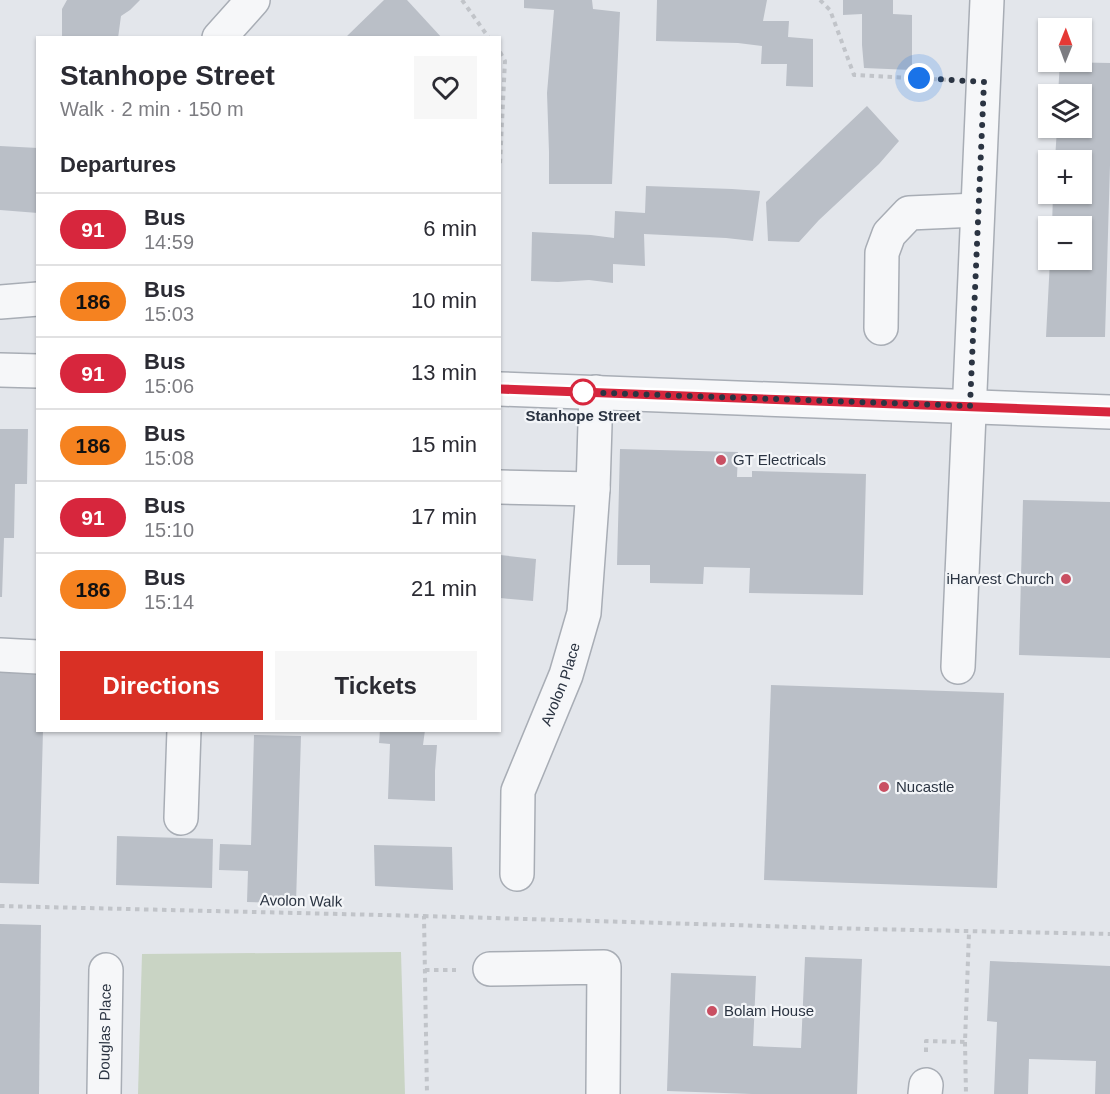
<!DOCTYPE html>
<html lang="en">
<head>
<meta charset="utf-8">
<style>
  body { margin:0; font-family:Helvetica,sans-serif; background:#f7f7f7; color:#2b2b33; height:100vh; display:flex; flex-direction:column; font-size:22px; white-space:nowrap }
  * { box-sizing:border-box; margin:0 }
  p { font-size:20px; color:#7c7c81 }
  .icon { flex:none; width:33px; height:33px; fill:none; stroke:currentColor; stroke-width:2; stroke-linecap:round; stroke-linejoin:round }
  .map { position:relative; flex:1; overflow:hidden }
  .side { position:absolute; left:36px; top:36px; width:465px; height:696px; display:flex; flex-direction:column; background:#fff; border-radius:0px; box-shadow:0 2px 4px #0004 }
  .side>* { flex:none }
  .badge { padding:0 12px; border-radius:20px; font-size:21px; line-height:39px }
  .needle { width:39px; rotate:1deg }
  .tools { position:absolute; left:1038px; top:18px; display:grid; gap:12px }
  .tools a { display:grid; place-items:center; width:54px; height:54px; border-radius:0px; background:#fff; box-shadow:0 2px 4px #0004; font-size:30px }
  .you { position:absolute; width:30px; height:30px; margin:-15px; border:4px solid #fff; border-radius:50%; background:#1a73e8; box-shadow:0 0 0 9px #1a73e833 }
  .map>.badge { position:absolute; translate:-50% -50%; box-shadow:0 0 0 3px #fff }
  h2 { padding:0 24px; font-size:22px; line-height:54px }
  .round { display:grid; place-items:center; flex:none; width:63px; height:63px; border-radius:0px; background:#f7f7f7 }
  .head { display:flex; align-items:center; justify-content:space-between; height:102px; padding:0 24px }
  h1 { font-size:28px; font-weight:600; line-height:45px }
  .button { display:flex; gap:12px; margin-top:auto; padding:12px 24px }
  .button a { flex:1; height:69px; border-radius:0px; background:#d93025; color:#fff; font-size:24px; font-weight:600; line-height:69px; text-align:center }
  .button a+a { background:#f7f7f7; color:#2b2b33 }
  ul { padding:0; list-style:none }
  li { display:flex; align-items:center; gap:18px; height:72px; padding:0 24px; border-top:2px solid #e1e1e2 }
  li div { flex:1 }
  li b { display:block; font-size:22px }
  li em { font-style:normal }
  li .badge { min-width:66px; font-weight:700; text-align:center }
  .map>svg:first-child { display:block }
  .green { fill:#c9d4c4 }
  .building { fill:#babfc7 }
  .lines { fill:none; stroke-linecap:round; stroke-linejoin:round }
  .minor-casing { stroke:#a8adb5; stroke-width:36 }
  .path { stroke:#c1c4c9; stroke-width:4; stroke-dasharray:4.5 4.5; stroke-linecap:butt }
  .minor { stroke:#f6f7f9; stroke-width:33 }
  .line-casing { stroke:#fff; stroke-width:14 }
  .line { stroke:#d7263d; stroke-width:9 }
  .walk { stroke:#2b3442; stroke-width:6; stroke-dasharray:0 10.8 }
  .stop-dot { fill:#fff; stroke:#d7263d; stroke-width:3 }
  .poi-dot { fill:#c94f62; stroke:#f3f5f8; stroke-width:2 }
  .labels { text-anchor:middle; stroke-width:4.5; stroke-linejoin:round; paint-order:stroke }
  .stop-label { font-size:15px; font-weight:bold; fill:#2b3442; stroke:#f3f5f8 }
  .poi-label { font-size:15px; fill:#2b3442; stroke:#f3f5f8; text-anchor:start }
  .street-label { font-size:15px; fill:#2b3442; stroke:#f3f5f8 }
</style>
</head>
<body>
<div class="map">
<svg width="1110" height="1094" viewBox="0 0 1110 1094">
  <rect width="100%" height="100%" fill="#e3e6eb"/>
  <path class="green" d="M401,952l4,142h-267l4,-140z"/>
  <g class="building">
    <path d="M67,0h73l-10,10 -9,6 -3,22h-56v-29z"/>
    <path d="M384,0h23l35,38h-97z"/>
    <path d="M524,0h68l1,9 27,3 -8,172h-63v-32l-2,-59 7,-83 -30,-2z"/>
    <path d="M657,0h110l-4,21h26l-1,16 25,2v48l-27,-1 1,-22h-26l1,-18 -24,-3 -82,-2z"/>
    <path d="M843,0h50v14l19,1v55l-48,-2 -2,-23v-31l-19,1z"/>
    <path d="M1060,62l50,1v102l-5,172h-59l4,-77h32v-34h-30l1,-32h29v-34h-27l2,-32h25v-34h-24z"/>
    <path d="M867,106l32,35 -20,23 -60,56 -20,22 -31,-1 -2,-39z"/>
    <path d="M0,146l38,2v65l-38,-3z"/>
    <path d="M646,186l86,3 28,2 -7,50 -27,-3 -82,-4 1,32 -32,-2v19l-24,-3 -31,2 -27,-1 1,-49 59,3 23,3 1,-27 30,2z"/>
    <path d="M0,429h28l-1,55h-12l-1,54h-10l-2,59h-2z"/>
    <path d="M620,449l118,3 -1,25h15v-6l114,3 -3,121 -114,-2 1,-25 -46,-1 -1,17 -53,-1v-18h-33z"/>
    <path d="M1023,500l87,2v156l-91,-3z"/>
    <path d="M500,555l36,4 -3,42 -33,-3z"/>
    <path d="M0,661l38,1v68h5l-4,154 -39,-1z"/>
    <path d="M771,685l233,8 -7,195 -233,-8z"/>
    <path d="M380,730h45l-2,15h14l-2,26v30l-47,-2 2,-55 -11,-1z"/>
    <path d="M254,735l47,1 -5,167 -49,-1 1,-31 -29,-1 1,-26 31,1z"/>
    <path d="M117,836l96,3 -1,49 -96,-3z"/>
    <path d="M374,845l78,2 1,43 -78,-4z"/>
    <path d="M0,924l41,1 -2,169h-39z"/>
    <path d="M805,957l57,2 -5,135h-105l-85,-3 4,-118 85,3 -3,70 48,2z"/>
    <path d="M990,961l120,5v128h-15l1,-33 -67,-2 -1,35h-34l3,-72 -10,-1z"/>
  </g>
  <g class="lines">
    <g class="minor-casing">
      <g id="minor">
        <path d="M219,38l34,-38"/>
        <path d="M0,302l38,-3"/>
        <path d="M881,328l1,-75 7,-19 20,-21 68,-3"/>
        <path d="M0,370l38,1"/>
        <path d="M500,389l610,23"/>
        <path d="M500,487l93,2"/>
        <path d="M0,655l38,2"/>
        <path d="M958,667l29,-667"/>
        <path d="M181,818l3,-88"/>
        <path id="s1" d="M517,874l1,-83 48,-116 18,-62 9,-124 3,-97"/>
        <path d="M490,969l114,-2 -1,127"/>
        <path id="s2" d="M104,1094l2,-124"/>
        <path d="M925,1094l1,-9"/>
      </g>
    </g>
    <g class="path">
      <path d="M462,0l27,38"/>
      <path d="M820,0l10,10 24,65 95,5"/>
      <path d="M500,52l5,9 -5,103"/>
      <path d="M0,906l424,10 3,178"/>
      <path d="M424,916l443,13 243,5"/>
      <path d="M425,970h31"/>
      <path d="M965,1042l1,52"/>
      <path d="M926,1052v-11l39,1 4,-110"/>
    </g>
    <use href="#minor" class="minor"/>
  </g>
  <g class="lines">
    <g class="line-casing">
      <path id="line" d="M500,389l610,23"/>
    </g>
    <use href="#line" class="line"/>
    <path class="walk" d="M583,392h-6l393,14 14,-324 -65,-4"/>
  </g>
  <circle class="stop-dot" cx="583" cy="392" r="12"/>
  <g class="poi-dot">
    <circle cx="721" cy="460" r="6"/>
    <circle cx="1066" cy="579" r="6"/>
    <circle cx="884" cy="787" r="6"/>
    <circle cx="712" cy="1011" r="6"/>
  </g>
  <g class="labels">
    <g class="stop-label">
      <text x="583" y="421">Stanhope Street</text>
    </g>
    <g class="poi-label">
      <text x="733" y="465">GT Electricals</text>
      <text x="1054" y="584" text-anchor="end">iHarvest Church</text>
      <text x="896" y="792">Nucastle</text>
      <text x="724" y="1016">Bolam House</text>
    </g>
    <g class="street-label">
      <text dy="5" stroke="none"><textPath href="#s1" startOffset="198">Avolon Place</textPath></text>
      <text transform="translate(301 901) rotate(1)" y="5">Avolon Walk</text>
      <text dy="5" stroke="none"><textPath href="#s2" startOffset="62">Douglas Place</textPath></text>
    </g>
  </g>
</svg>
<div class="tools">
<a><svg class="needle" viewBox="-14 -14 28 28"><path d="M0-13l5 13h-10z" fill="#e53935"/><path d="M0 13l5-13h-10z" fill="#7c7c81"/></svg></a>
<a><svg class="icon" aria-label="layers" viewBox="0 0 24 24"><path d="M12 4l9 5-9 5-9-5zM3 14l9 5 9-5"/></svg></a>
<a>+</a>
<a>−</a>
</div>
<div class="you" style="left:919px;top:78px"></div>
<section class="side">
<div class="head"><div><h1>Stanhope Street</h1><p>Walk · 2 min · 150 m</p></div><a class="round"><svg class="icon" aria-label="heart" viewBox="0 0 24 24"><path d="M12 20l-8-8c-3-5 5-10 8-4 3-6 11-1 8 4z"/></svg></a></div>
<h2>Departures</h2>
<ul>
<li><span class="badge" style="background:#d7263d;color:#fff">91</span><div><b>Bus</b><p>14:59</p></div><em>6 min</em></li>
<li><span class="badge" style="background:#f58220;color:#111">186</span><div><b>Bus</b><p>15:03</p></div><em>10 min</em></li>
<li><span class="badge" style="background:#d7263d;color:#fff">91</span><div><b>Bus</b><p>15:06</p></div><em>13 min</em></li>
<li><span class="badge" style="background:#f58220;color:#111">186</span><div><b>Bus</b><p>15:08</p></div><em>15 min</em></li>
<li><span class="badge" style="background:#d7263d;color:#fff">91</span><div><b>Bus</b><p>15:10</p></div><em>17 min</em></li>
<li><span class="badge" style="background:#f58220;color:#111">186</span><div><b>Bus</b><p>15:14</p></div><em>21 min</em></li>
</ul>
<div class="button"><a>Directions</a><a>Tickets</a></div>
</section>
</div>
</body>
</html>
